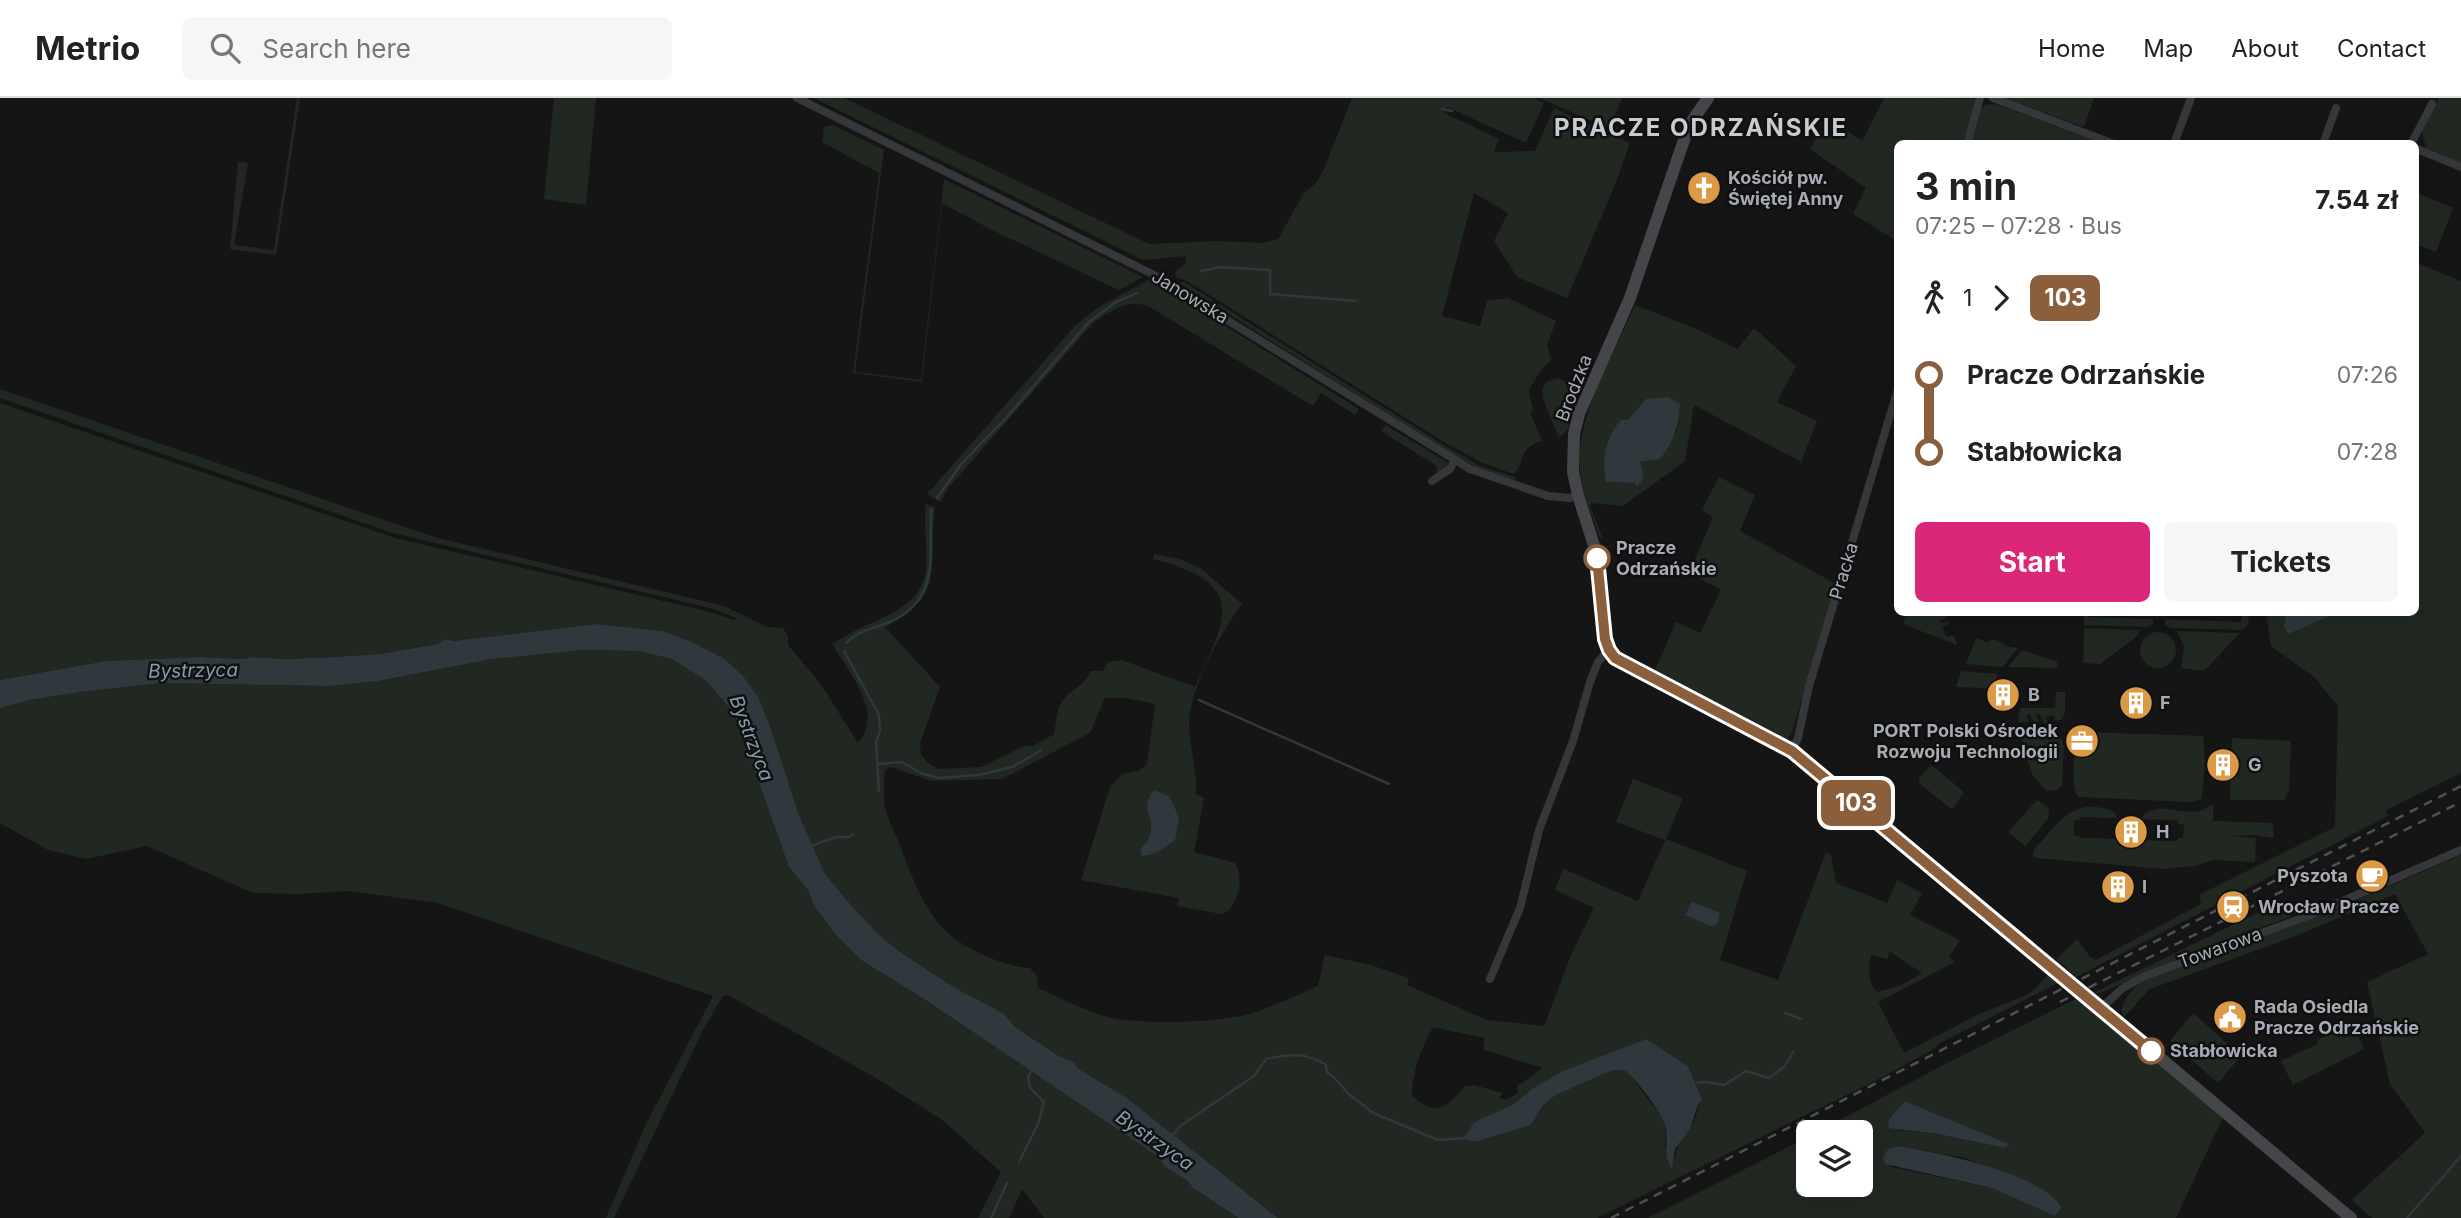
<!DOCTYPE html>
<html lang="en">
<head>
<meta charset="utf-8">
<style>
  body { margin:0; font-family:Inter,sans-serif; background:#f6f6f6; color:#222; height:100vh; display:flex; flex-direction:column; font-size:26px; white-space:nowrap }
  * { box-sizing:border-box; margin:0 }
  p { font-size:23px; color:#767676 }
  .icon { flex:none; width:38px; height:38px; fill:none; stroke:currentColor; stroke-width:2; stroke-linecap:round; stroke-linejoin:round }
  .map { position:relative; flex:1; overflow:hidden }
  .side { position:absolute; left:1894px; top:42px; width:525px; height:476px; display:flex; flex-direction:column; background:#fff; border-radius:10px; box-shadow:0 7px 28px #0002 }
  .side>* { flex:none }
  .badge { padding:0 14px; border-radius:10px; font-size:24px; line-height:46px }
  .buttons { position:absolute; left:1796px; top:1022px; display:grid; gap:14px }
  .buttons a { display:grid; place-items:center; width:77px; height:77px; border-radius:10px; background:#fff; box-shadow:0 7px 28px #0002; font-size:35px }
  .map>.badge { position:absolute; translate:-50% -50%; box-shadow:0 0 0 4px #fff }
  .legs { display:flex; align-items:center; gap:10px; height:77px; padding:0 21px; font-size:23px }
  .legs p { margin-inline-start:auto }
  .summary { display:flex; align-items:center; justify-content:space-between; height:119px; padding:0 21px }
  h1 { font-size:38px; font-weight:700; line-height:52px }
  .cta { display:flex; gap:14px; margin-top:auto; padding:14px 21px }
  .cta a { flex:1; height:80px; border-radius:10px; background:#db2777; color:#fff; font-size:28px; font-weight:700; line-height:80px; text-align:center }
  .cta a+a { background:#f6f6f6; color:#222 }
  ul { padding:0 21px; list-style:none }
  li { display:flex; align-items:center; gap:24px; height:77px; font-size:26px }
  li i { display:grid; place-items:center; width:10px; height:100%; margin:0 9px; background:currentColor }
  li i::after { content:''; width:18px; height:18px; margin:-9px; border:5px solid; border-radius:50%; background:#fff }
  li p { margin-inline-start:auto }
  li:first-child i { background:linear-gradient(#0000 50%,currentColor 0) }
  li:last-child i { background:linear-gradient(currentColor 50%,#0000 0) }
  header { display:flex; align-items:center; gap:42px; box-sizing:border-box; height:98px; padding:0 35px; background:#fff; border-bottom:2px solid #e0e0e0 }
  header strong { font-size:33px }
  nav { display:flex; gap:38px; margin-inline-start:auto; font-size:24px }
  .search { width:490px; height:63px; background:#f6f6f6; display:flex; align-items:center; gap:18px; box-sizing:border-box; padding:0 24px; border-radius:10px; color:#767676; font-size:26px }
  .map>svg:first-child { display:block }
  .green { fill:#212821; fill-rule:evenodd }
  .water { fill:#2f383d }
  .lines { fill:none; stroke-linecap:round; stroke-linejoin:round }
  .stream { stroke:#2f383d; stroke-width:2.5 }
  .street { stroke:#36373b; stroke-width:8 }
  .secondary { stroke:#44464a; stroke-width:12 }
  .rail { stroke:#4f5155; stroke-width:2.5; stroke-dasharray:9 7; stroke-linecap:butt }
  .line-1-casing { stroke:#fff; stroke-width:16 }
  .line-1 { stroke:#8b5e3c; stroke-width:10 }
  .stop-1-dot { fill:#fff; stroke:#8b5e3c; stroke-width:3.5 }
  .labels { text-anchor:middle; stroke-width:5; stroke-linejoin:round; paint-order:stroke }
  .poi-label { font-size:18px; font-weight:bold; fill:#a8adb5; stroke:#101011; text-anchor:start }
  .street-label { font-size:18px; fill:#a8adb5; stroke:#101011 }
  .stop-label { font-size:18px; font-weight:bold; fill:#a8adb5; stroke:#101011; text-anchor:start }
  .water-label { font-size:19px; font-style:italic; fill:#839dac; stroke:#101011 }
  .district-label { font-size:24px; font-weight:bold; letter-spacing:2px; fill:#c8ccd1; stroke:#101011 }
</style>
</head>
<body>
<header>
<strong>Metrio</strong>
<div class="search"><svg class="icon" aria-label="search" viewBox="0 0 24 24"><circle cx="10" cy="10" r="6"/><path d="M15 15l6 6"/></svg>Search here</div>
<nav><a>Home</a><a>Map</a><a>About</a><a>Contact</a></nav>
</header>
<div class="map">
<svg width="2461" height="1120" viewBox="0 0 2461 1120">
  <rect width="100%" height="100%" fill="#151516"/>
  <g class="green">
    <path d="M297,0h3l-24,157 -46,-6 8,-87 10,1 -14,82 40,5z"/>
    <path d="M554,0h42l-10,107 -42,-6z"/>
    <path d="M814,0h30l305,146 67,-3 47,2 15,-4 26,-46 12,-10 8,-14 28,-71h181l11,5 -18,40 -79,-36 -3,6 55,26 -5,13 41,-1 19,-43 76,35 -15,42 -48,113 -50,-21 -23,-36 14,-28 -34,-20 -32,123 38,10 7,-25 21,-3 48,23 -9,24 4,15 -9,8 -13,22 4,21 -3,1 12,29c-25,6 -17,25 -29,33l-32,-12 -34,-18 -223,-140 -39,-24 -9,-2 -1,-6 11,-8 -1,-8 -42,4z"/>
    <path d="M1539,0h83l-13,30z"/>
    <path d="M1884,0l92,1 -13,44 -66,1v97l-44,-27 13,-26 -56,-39 19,-31 33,23z"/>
    <path d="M2004,0h90l-10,29z"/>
    <path d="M2439,0h22v65l-35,-15 -4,-18z"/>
    <path d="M1993,6l8,2 99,37h-129l10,-34 4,-4z"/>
    <path d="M833,27l51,25 -29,222 66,8 23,-201 199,98 -24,13 -127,-60 -50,-27 -20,179 -69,-9 26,-200 -57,-31 2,-15z"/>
    <path d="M2415,94l38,16 -17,44 -21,-8z"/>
    <path d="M2415,164l46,19v492l-75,37 2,6 -312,161 -19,-18 20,-20 13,18 6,3 105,-56 -2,-9 136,-68 3,-121 -24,-29 -43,-31 -5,-33 149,-1z"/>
    <path d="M1150,181l209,130 -4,6 -34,-22 -8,13 -165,-100c-23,-6 -34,3 -54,16l-145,165 -9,15 -13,-8 147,-167 23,-19z"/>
    <path d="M1184,184l263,165 33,19 35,11 1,2 -3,1 -35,-12 -33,-18 -266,-167z"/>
    <path d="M1635,207l59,23 44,21 16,-21 42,38 -19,36 40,19 -16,41 -107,-57 -9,56 -62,45 -32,-3 -1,3 12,31 -2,1c-7,-20 -16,-40 -19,-61 -9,-56 32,-121 54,-172zM1621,322l57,9 -18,30 -20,3 -4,24 -1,-3 -29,-1z"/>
    <path d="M1558,280l11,5 9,14 -10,32 -9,9 -16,-39 -1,-9 4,-8z"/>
    <path d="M0,291l434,148 290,69 43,21 16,1 5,8v9l32,38 38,60c27,-30 -10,-72 -26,-99 8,-5 16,-10 24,-14 27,-13 67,-25 70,-61 2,-22 -3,-43 0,-65l9,4c-8,57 14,86 -50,119l55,60 -20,56 1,12 7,8 10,6 43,-2 41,-20 13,-2 19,-11c2,-9 2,-21 6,-29 7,-14 22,-16 31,-34h12l5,-9 14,-2 73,27c33,-71 52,-104 -42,-128l1,-5 26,5 22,10 40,35c-23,31 -54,86 -53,125 1,21 9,44 7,65l8,4 -10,54 41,11c9,17 4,32 -6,48l-8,3 -44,-8 2,-8 -98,-18 29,-93 12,-13 17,-3 8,-7 8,-60 -29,-6h-21l-15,35 -88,46 -70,2 -41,-14 -6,3c-1,12 -2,25 0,37 3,12 9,24 14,36 12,30 23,66 48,89 17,17 59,35 83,36l7,9 1,11c23,10 46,23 70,29 33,8 113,6 145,-4 22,-7 44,-18 65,-27l7,-31 46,10 38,13 -2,7 80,35 57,6 27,-71 23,-47 -39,-18 8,-21 75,32 27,-61 -49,-18 17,-43 50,19 -17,41 81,32 -27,89 58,20 48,-128 5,3 5,28 51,20 10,-23 25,13 -12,22 50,25 -11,17 6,5 -77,40 26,51 77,-40 43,-17 11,-7 15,-17 12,9 -122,62 -8,7 -57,31 -278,137h-319l-151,-120 -50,-30 -2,-5 -16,-7 -44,-29 -12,-14 -46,-24 -54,-35 -23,-18 -28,-30 -27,-32 -26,-59 -29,-89 -47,-68 -33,-17 -28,-10 -66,-7 -144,17 -6,-2 -8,5 -58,10 -46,3 -48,2 -35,-2 -8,2 -43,-2 -94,4 -106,19v-277l395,135 311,73 29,9 1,-2 -22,-9 -321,-76 -393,-135zM1889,853l33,22 -20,12 -25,7c-10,-10 -8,-24 -6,-37l17,4zM1433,929l51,11v12l59,18 -26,18v8l-12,6 -5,-2 2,-5 -28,-8 -9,1c-19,22 -28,31 -53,10 0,-25 9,-47 21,-69zM1646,941l42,27 14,33c-4,6 -4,10 -6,17 -6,16 -20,25 -21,43l-10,-13c2,-22 -1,-27 -15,-45 -9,-10 -14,-21 -24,-30l-13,-1 -57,25 -13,10 -12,20 -56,17 -1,-20 40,-18 51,-34z"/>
    <path d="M1386,327l62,38 -2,7 -10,5 1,-9 -56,-35z"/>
    <path d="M1719,379l36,18 -15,36 96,53 -45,151 -4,4 -132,-69 21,-48 24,11 21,-43 -32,-17 24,-56 -11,-7z"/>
    <path d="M1906,515h40l1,4 -7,4 1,3 7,-3 1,3 -7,4 5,9 7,-2 3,10 -54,-21z"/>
    <path d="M2084,515h4v4l65,2v5l-6,3 -63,-2z"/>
    <path d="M2242,515h7l-1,11 -5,6 -72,-2 -6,-3v-6l76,3z"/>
    <path d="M2084,530l56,2h1l-6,8 -35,26 -17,-1z"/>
    <circle cx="2158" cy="552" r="18"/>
    <path d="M2177,534v-1l63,2 -36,38 -23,-3 3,-21z"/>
    <path d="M1976,540l11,4 6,-3 12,5v2l13,2 -16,19 -36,-3z"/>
    <path d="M583,552l55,1 34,8 33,21 29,33 55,154 19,23 6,16 23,30 24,24 60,37 239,160 5,10 23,13 5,8 45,30h-194l-22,-29 -13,29h-31l23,-46 -60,-53 -70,-44 -143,-80 -6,2 -19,33 -89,188h-8l39,-92 68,-130 -275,-93 -90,-12 -50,3 -45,-1 -106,-47 -61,13 -38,-9 -48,-27v-115l30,-8 50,-8 81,-9 168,3 49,-5 114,-22z"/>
    <path d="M2022,552l35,12 1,6 -50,-1z"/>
    <path d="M1961,573l36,3 -1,11 -6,1 -1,2 -33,-1z"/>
    <path d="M2056,594h9v21l-4,7 -5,1 -3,-6 -8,2 4,6h-5l-5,-9 -3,2 3,7 -5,-1 -5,-8 -3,2 3,6h-11l2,-14h35z"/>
    <path d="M2018,632l41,3 5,13 -2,39 -6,5 -9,1 -14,-15z"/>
    <path d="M2080,634l123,4 2,25 -3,38 -12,3 -112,-5c-8,-11 -4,-53 2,-65z"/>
    <path d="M2232,640l59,3 -2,49 -5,10h-54z"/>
    <path d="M1930,668h3l31,26 -10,16h-4l-31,-25v-5z"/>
    <path d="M2037,702l12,8 -1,11 -23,27 -17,-14z"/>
    <path d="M2213,706v17l60,2 1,15 -18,-3 -28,1 28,2 -1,24 -41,-2 -20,6 -31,3 -127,-11 -3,-2 1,-6c24,-27 40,-55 80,-38l3,6 -37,-1v3h-6v15l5,1 1,2 42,1 3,4 6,1 3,-4 43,1 1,-3h5l1,-13 -6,-1v-4l-38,-1c17,-20 38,-4 59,-8 5,-1 9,-5 14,-7z"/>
    <path d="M2461,757v363h-89l-20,-18 73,-67 -35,-49 -23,-102 61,-28 -33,-60 -97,41 -148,54 -26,28 -3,-6c4,-15 13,-25 26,-32l178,-65z"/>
    <path d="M2284,802l8,16 -104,39 -90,39 -3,-2z"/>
    <path d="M2080,899l143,120 -47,101h-528l160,-81v48h52v-53h-43l132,-70zM1905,1003l104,43 -4,4 -67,-14 -41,-4zM1897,1048l68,12 23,9 67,49 -63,-28 -101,-21z"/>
    <path d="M2193,915l48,43 -23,27 -48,-42z"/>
    <path d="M2352,925l12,26 -71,36 -12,-24 37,-17 -1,-4z"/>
  </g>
  <g class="water">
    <path d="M1668,299l12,7c-2,23 -5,36 -20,55l-20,3c3,10 6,18 -4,25l-1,-4 -29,-1c-4,-23 -1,-44 15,-62h7l18,-21z"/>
    <path d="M2286,515v-1l50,1 -48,21 -4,-7z"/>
    <path d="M597,526l65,7 28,10 33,17 20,18 15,21 12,29 29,89 26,59 27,32 28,30 23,18 54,35 46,24 12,14 44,29 16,7 2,5 50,30 151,120h-40l-45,-30 -6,-8 -22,-13 -6,-10 -238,-160 -60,-37 -24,-24 -23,-30 -6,-16 -19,-23 -55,-154 -29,-33 -33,-21 -34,-8 -55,-1 -91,9 -114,22 -49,5 -168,-3 -81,9 -50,8 -30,8v-28l106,-19 94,-4 43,2 8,-2 35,2 48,-2 46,-3 58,-10 8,-5 7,2z"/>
    <path d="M1154,692l15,6 10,21 -4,23c-10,8 -19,15 -33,16l-2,-6c3,-5 9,-9 10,-14 6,-19 -12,-26 4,-46z"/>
    <path d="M1692,804l28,11 -3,11 -6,2 -26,-11z"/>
    <path d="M1646,941l42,27 14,33 -4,6 -8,24 -15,20 -3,19c-9,-13 -4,-24 -6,-38 -2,-16 -28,-48 -40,-59l-13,-1 -57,25 -13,10 -12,20 -56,17 -11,-4 10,-16 40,-18 18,-15 33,-19z"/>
    <path d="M1905,1003l104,43 -4,4 -67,-14 -50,-6 1,-9z"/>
    <path d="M1897,1048c38,6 144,26 164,61l-6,9 -63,-28 -107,-24 -2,-7 5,-8z"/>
  </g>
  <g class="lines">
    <g class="stream">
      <path d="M1442,11l10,2"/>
      <path d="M1201,173l20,-4 49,3v24l86,7"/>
      <path d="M937,400l25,-35 44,-45 83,-96 27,-20 21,-9"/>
      <path d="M846,545c11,-12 29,-15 44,-21 51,-23 39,-68 41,-113"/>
      <path d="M844,553l35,64 1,16 -4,11 3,49"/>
      <path d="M1199,602l190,84"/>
      <path d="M878,666l24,-2 19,11 18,5 40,-3 33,-8 30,-17"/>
      <path d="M811,748l25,-9h13l4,-3"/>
      <path d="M1785,915l16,6"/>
      <path d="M1697,985l9,-1 18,3 22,-14 23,7 16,-12 8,-14"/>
      <path d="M1173,1037l7,-9 74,-50 12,-17c22,-5 41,-7 60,6l1,7c9,7 14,13 21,21 7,7 16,11 23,19l67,28 26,-2"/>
      <path d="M1019,1064l19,-38 6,-22 -14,-14 -2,-11 4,-7"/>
      <path d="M991,1120l16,-35"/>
      <path d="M2407,1120l54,-62"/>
    </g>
    <g class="street">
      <path d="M797,0l355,176 318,195 78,27 22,2 8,-3"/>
      <path d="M1993,0l121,46"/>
      <path d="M1967,46l13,-46"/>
      <path d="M2174,46l17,-46"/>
      <path d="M2323,46l13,-36"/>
      <path d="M2411,46l21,-40"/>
      <path d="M2415,50l46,19"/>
      <path d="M1432,383l18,-12 5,-9"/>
      <path d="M1792,653l6,-13 11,-52 88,-294"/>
      <path d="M1490,881l30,-71 19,-78 34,-89 17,-59 8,-20 11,-12"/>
      <path d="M2101,910l22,-20 22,-12 163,-60 153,-66"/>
    </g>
    <path class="secondary" d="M1708,0l-14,20 -8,16 -56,164 -51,116 -5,20 -1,38 5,23 19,60 8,84 4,11 17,15 166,86 26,20 533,447"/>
    <g class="rail">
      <path d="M2060,904l401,-200"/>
      <path d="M1611,1120l850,-432"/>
    </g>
  </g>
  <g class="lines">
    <g class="line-1-casing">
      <path id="line-1" d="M1597,460l8,81 4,11 6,8 177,93 359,300"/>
    </g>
    <use href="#line-1" class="line-1"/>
  </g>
  <defs>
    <g id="church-disc" transform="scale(1.75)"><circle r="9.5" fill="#dc9946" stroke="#101011"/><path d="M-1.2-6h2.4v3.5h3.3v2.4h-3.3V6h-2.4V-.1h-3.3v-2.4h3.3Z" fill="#fff"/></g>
    <g id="building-disc" transform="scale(1.75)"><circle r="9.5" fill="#dc9946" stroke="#101011"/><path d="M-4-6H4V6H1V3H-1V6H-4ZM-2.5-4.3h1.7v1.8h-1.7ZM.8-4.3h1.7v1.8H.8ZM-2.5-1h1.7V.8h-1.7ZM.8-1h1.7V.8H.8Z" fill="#fff"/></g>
    <g id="office-disc" transform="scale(1.75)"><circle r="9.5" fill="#dc9946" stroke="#101011"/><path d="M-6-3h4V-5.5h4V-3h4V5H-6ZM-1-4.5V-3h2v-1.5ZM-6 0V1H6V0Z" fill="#fff"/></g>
    <g id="cafe-disc" transform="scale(1.75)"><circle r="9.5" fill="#dc9946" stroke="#101011"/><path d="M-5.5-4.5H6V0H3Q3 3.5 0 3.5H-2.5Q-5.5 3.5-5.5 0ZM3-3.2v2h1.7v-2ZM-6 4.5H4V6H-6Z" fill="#fff"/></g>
    <g id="station-disc" transform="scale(1.75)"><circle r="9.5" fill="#dc9946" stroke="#101011"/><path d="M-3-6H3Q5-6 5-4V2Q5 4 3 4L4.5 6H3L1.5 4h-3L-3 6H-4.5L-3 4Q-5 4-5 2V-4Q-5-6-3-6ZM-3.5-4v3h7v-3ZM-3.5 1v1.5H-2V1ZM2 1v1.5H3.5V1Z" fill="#fff"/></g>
    <g id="civic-disc" transform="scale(1.75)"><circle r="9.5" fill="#dc9946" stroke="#101011"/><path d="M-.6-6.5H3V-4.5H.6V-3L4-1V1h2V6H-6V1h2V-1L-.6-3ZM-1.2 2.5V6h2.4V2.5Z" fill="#fff"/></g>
  </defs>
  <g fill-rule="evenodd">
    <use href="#church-disc" x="1704" y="90"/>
    <use href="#building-disc" x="2003" y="597"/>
    <use href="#building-disc" x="2136" y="605"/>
    <use href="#office-disc" x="2082" y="643"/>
    <use href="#building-disc" x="2223" y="667"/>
    <use href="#building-disc" x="2131" y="734"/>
    <use href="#cafe-disc" x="2372" y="778"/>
    <use href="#building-disc" x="2118" y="789"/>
    <use href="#station-disc" x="2233" y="809"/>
    <use href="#civic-disc" x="2230" y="919"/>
  </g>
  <g class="stop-1-dot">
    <circle cx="1597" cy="460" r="12"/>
    <circle cx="2151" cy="953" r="12"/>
  </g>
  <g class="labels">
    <g class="poi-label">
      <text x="1728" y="86">Kościół pw.<tspan x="1728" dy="21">Świętej Anny</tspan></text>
      <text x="2028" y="603">B</text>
      <text x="2160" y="611">F</text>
      <text x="2058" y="639" text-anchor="end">PORT Polski Ośrodek<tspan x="2058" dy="21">Rozwoju Technologii</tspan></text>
      <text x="2248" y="673">G</text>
      <text x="2156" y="740">H</text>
      <text x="2348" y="784" text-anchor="end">Pyszota</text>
      <text x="2142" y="795">I</text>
      <text x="2258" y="815">Wrocław Pracze</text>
      <text x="2254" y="915">Rada Osiedla<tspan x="2254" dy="21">Pracze Odrzańskie</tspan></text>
    </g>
    <g class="street-label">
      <text transform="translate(1190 199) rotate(31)" y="6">Janowska</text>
      <text transform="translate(1574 290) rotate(-69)" y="6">Brodzka</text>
      <text transform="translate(1844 473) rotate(-73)" y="6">Pracka</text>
      <text transform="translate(2220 850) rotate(-20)" y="6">Towarowa</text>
    </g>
    <g class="stop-label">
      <text x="1616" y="456">Pracze<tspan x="1616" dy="21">Odrzańskie</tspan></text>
      <text x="2170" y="959">Stabłowicka</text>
    </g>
    <g class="water-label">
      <text transform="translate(193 572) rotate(-1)" y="7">Bystrzyca</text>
      <text transform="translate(752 640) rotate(69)" y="7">Bystrzyca</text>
      <text transform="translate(1155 1042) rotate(35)" y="7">Bystrzyca</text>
    </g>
    <g class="district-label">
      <text x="1701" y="38">PRACZE ODRZAŃSKIE</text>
    </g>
  </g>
</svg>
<div class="buttons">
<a><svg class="icon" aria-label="layers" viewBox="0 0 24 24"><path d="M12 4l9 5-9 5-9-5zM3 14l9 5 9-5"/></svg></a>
</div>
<b class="badge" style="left:1856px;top:705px;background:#8b5e3c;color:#fff">103</b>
<section class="side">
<div class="summary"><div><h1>3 min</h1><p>07:25 – 07:28 · Bus</p></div><b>7.54 zł</b></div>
<div class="legs"><svg class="icon" aria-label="walk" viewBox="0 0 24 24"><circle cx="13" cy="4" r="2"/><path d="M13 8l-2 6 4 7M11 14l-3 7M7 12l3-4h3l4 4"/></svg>1<svg class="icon" aria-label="forward" viewBox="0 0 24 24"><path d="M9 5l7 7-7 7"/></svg><b class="badge" style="background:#8b5e3c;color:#fff">103</b></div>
<ul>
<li><i style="color:#8b5e3c"></i><b>Pracze Odrzańskie</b><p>07:26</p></li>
<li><i style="color:#8b5e3c"></i><b>Stabłowicka</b><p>07:28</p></li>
</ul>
<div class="cta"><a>Start</a><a>Tickets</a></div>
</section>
</div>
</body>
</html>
